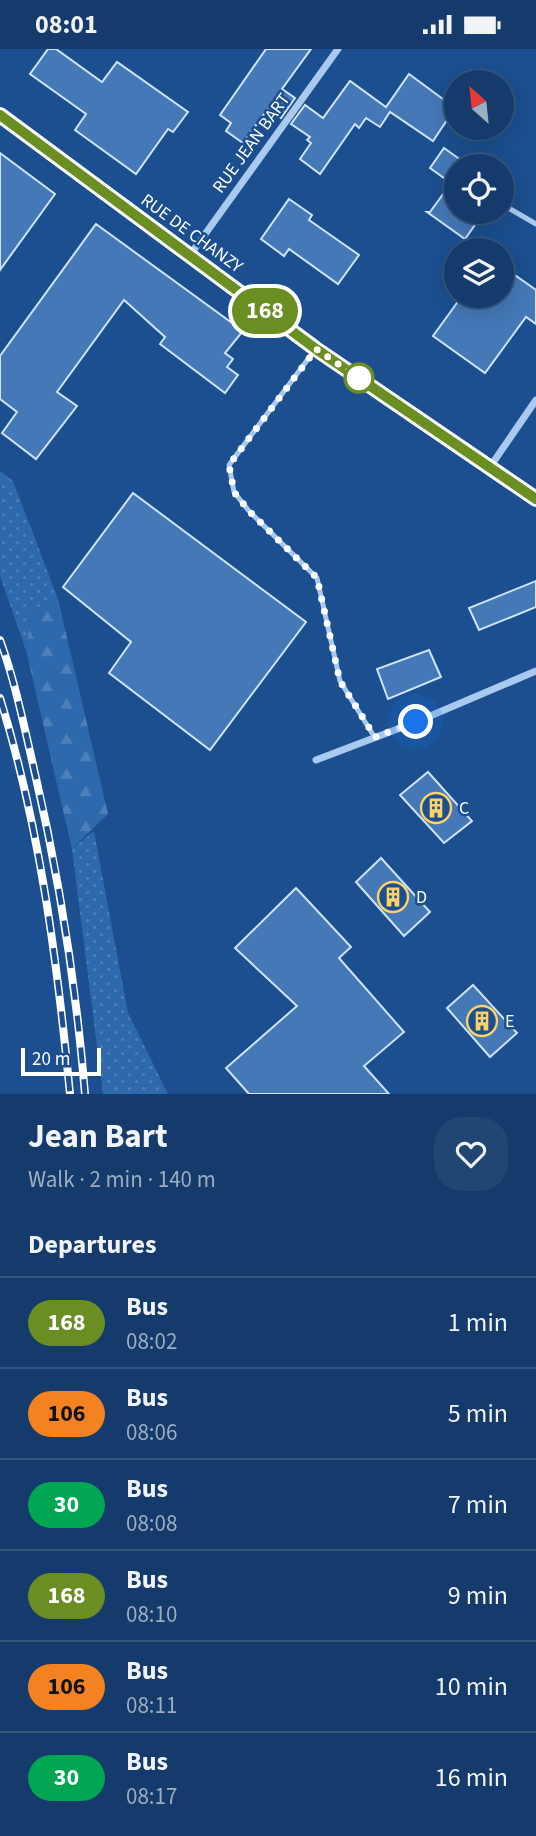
<!DOCTYPE html>
<html lang="en">
<head>
<meta charset="utf-8">
<style>
  body { margin:0; font-family:"Source Sans 3",sans-serif; background:#214673; color:#f1f3f6; height:100vh; display:flex; flex-direction:column; font-size:26px; white-space:nowrap }
  * { box-sizing:border-box; margin:0 }
  p { font-size:23px; color:#9dadc1 }
  .icon { flex:none; width:38px; height:38px; fill:none; stroke:currentColor; stroke-width:2; stroke-linecap:round; stroke-linejoin:round }
  .map { position:relative; height:1045px; overflow:hidden }
  .details { display:flex; flex-direction:column; background:#143b6b; flex:1 }
  .details>* { flex:none }
  .badge { padding:0 14px; border-radius:23px; font-size:24px; line-height:46px }
  .needle { width:46px; rotate:333deg }
  .buttons { position:absolute; left:444px; top:21px; display:grid; gap:14px }
  .buttons a { display:grid; place-items:center; width:70px; height:70px; border-radius:50%; background:#143b6b; box-shadow:0 7px 28px #0002,0 0 0 2px #33557e; font-size:35px }
  .scale { position:absolute; left:21px; bottom:18px; width:80px; box-sizing:border-box; padding-left:7px; border:4px solid #fff; border-top:0; font-size:19px; line-height:24px; white-space:nowrap; color:#fff; -webkit-text-stroke:5px #1b4f8f; paint-order:stroke }
  .you { position:absolute; width:35px; height:35px; margin:-18px; border:5px solid #fff; border-radius:50%; background:#1a73e8; box-shadow:0 0 0 10px #1a73e833 }
  .map>.badge { position:absolute; translate:-50% -50%; box-shadow:0 0 0 4px #fff }
  h2 { padding:0 28px; font-size:26px; line-height:63px }
  .round { display:grid; place-items:center; flex:none; width:74px; height:74px; border-radius:28px; background:#214673 }
  .headline { display:flex; align-items:center; justify-content:space-between; height:119px; padding:0 28px }
  h1 { font-size:33px; font-weight:700; line-height:52px }
  ul { padding:0; list-style:none }
  li { display:flex; align-items:center; gap:21px; height:91px; padding:0 28px; border-top:2px solid #33557e }
  li div { flex:1 }
  li b { display:block; font-size:26px }
  li em { font-style:normal }
  li .badge { min-width:77px; font-weight:700; text-align:center }
  .status { display:flex; justify-content:space-between; align-items:center; height:49px; padding:0 35px; background:#143b6b; direction:ltr }
  .status svg { height:19px; fill:currentColor }
  .map>svg:first-child { display:block }
  .grass { fill:url(#grass-dots) }
  .forest { fill:url(#forest-firs) }
  .building { fill:#4478b7; stroke:#cfe3fa; stroke-width:2 }
  .lines { fill:none; stroke-linecap:round; stroke-linejoin:round }
  .lane { stroke:#a9c9ee; stroke-width:5 }
  .street { stroke:#a9c9ee; stroke-width:7 }
  .secondary { stroke:#d6e6fa; stroke-width:14 }
  .rail-casing { stroke:#fff; stroke-width:8 }
  .rail { stroke:#1b4f8f; stroke-width:5; stroke-dasharray:16; stroke-linecap:butt }
  .line-casing { stroke:#fff; stroke-width:16 }
  .line { stroke:#6b8e23; stroke-width:10 }
  .walk { stroke:#fff; stroke-width:7; stroke-dasharray:0 12.6 }
  .stop-dot { fill:#fff; stroke:#6b8e23; stroke-width:3.5 }
  .labels { text-anchor:middle; stroke-width:5; stroke-linejoin:round; paint-order:stroke }
  .street-label { font-size:18px; fill:#fff; stroke:#1b4f8f }
  .poi-label { font-size:18px; fill:#fff; stroke:#1b4f8f; text-anchor:start }
</style>
</head>
<body>
<div class="status"><b>08:01</b><svg viewBox="0 0 49 12"><path d="M0 12V9h3v3zM5 12V6h3v6zM10 12V3h3v9zM15 12V0h3v12zM26 1h20v11H26zM47 4h2v5h-2z"/></svg></div>
<div class="map">
<svg width="536" height="1045" viewBox="0 0 536 1045">
  <defs>
    <pattern id="grass-dots" width="8" height="8" patternUnits="userSpaceOnUse" patternTransform="scale(1.75)"><rect width="8" height="8" fill="#2e69ad"/><path d="M2 2h.1M6 6h.1" fill="none" stroke="#4d80b9" stroke-width="1.8" stroke-linecap="round"/></pattern>
    <pattern id="forest-firs" width="22" height="20" patternUnits="userSpaceOnUse" patternTransform="scale(1.75)"><rect width="22" height="20" fill="#2e69ad"/><path d="M5 1l3.5 6h-7zM16 11l3.5 6h-7z" fill="#4d80b9"/></pattern>
  </defs>
  <rect width="100%" height="100%" fill="#1b4f8f"/>
  <g class="grass">
    <path d="M0,422l13,10 45,118 -27,12 -5,39 -26,-74z"/>
    <path d="M94,782l34,182 40,81h-65l-31,-245z"/>
  </g>
  <path class="forest" d="M58,550l50,215 -36,35 -46,-199 5,-39z"/>
  <g class="building">
    <path d="M48,0h8l46,33 15,-20 71,50 -15,20 -5,-3 -32,45 -61,-44 11,-16 -56,-40z"/>
    <path d="M266,0h45l-29,40 13,9 -14,20 -13,-9 -25,34 -17,-12 5,-8 -11,-8z"/>
    <path d="M409,25l46,34 -22,33 -43,-29 -10,15 -14,-9 -7,10 -4,-4 -35,50 -20,-15 11,-16 -4,-3 3,-3 -19,-13 14,-19 18,13 27,-37 36,26z"/>
    <path d="M444,99l21,15 -2,3h-6v9l-6,8 -21,-15z"/>
    <path d="M0,104l55,41 -55,76z"/>
    <path d="M457,126v37h27l-19,27 -38,-27h3z"/>
    <path d="M289,150l23,16 -3,5 50,35 -21,29 -49,-35 -5,7 -23,-17z"/>
    <path d="M96,175l147,107 -18,22 8,6 -6,8 11,8 -13,18 -65,-49 5,-7 -41,-37 -67,92 20,14 -41,53 -34,-26 15,-21 -17,-13v-43z"/>
    <path d="M502,217l34,24v34l-10,-7 -41,56 -52,-37 29,-40h40z"/>
    <path d="M133,444l173,129 -96,128 -101,-77 22,-31 -68,-55z"/>
    <path d="M536,532v26l-57,23 -10,-22z"/>
    <path d="M429,601l12,27 -53,22 -11,-30z"/>
    <path d="M428,723l44,49 -28,22 -44,-48z"/>
    <path d="M381,809l49,54 -26,24 -48,-54z"/>
    <path d="M296,839l55,59 -12,11 65,74 -40,34 25,28h-140l-23,-26 71,-62 -62,-58z"/>
    <path d="M473,936l44,48 -27,24 -43,-49z"/>
  </g>
  <g class="lines">
    <g class="lane">
      <path d="M505,157l31,18"/>
      <path d="M314,302l-85,114 5,27 15,19 68,67 23,103 35,57"/>
    </g>
    <g class="street">
      <path d="M190,206l148,-206"/>
      <path d="M490,418l46,-67"/>
      <path d="M316,711l100,-38 120,-51"/>
    </g>
    <path class="secondary" d="M0,66l316,234 220,150"/>
    <g class="rail-casing">
      <g id="rail">
        <path d="M0,591c15,41 24,86 34,129 25,107 42,215 51,325"/>
        <path d="M0,649c40,129 57,262 70,396"/>
      </g>
    </g>
    <use href="#rail" class="rail"/>
  </g>
  <g class="lines">
    <g class="line-casing">
      <path id="line" d="M0,66l316,234 220,150"/>
    </g>
    <use href="#line" class="line"/>
    <path class="walk" d="M359,329l-43,-29 -87,116 5,27 15,19 68,67 23,103 35,56 41,-15"/>
  </g>
  <defs>
    <g id="building-ring" transform="scale(1.575)"><circle r="9.5" fill="#1b4f8f" stroke="#ffd166" stroke-width="1.5"/><path d="M-4-6H4V6H1V3H-1V6H-4ZM-2.5-4.3h1.7v1.8h-1.7ZM.8-4.3h1.7v1.8H.8ZM-2.5-1h1.7V.8h-1.7ZM.8-1h1.7V.8H.8Z" fill="#ffd166"/></g>
  </defs>
  <g fill-rule="evenodd">
    <use href="#building-ring" x="436" y="759"/>
    <use href="#building-ring" x="393" y="848"/>
    <use href="#building-ring" x="482" y="972"/>
  </g>
  <circle class="stop-dot" cx="359" cy="329" r="14"/>
  <g class="labels">
    <g class="street-label">
      <text transform="translate(251 94) rotate(-54)" y="6">RUE JEAN BART</text>
      <text transform="translate(192 184) rotate(36)" y="6">RUE DE CHANZY</text>
    </g>
    <g class="poi-label">
      <text x="459" y="765">C</text>
      <text x="416" y="854">D</text>
      <text x="505" y="978">E</text>
    </g>
  </g>
</svg>
<div class="buttons">
<a><svg class="needle" viewBox="-14 -14 28 28"><path d="M0-13l5 13h-10z" fill="#e53935"/><path d="M0 13l5-13h-10z" fill="#9dadc1"/></svg></a>
<a><svg class="icon" aria-label="locate" viewBox="0 0 24 24"><circle cx="12" cy="12" r="6"/><path d="M12 2v4M12 18v4M2 12h4M18 12h4"/></svg></a>
<a><svg class="icon" aria-label="layers" viewBox="0 0 24 24"><path d="M12 4l9 5-9 5-9-5zM3 14l9 5 9-5"/></svg></a>
</div>
<div class="scale">20 m</div>
<div class="you" style="left:416px;top:673px"></div>
<b class="badge" style="left:265px;top:262px;background:#6b8e23;color:#fff">168</b>
</div>
<section class="details">
<div class="headline"><div><h1>Jean Bart</h1><p>Walk · 2 min · 140 m</p></div><a class="round"><svg class="icon" aria-label="heart" viewBox="0 0 24 24"><path d="M12 20l-8-8c-3-5 5-10 8-4 3-6 11-1 8 4z"/></svg></a></div>
<h2>Departures</h2>
<ul>
<li><span class="badge" style="background:#6b8e23;color:#fff">168</span><div><b>Bus</b><p>08:02</p></div><em>1 min</em></li>
<li><span class="badge" style="background:#f58220;color:#111">106</span><div><b>Bus</b><p>08:06</p></div><em>5 min</em></li>
<li><span class="badge" style="background:#00a651;color:#fff">30</span><div><b>Bus</b><p>08:08</p></div><em>7 min</em></li>
<li><span class="badge" style="background:#6b8e23;color:#fff">168</span><div><b>Bus</b><p>08:10</p></div><em>9 min</em></li>
<li><span class="badge" style="background:#f58220;color:#111">106</span><div><b>Bus</b><p>08:11</p></div><em>10 min</em></li>
<li><span class="badge" style="background:#00a651;color:#fff">30</span><div><b>Bus</b><p>08:17</p></div><em>16 min</em></li>
</ul>
</section>
</body>
</html>
